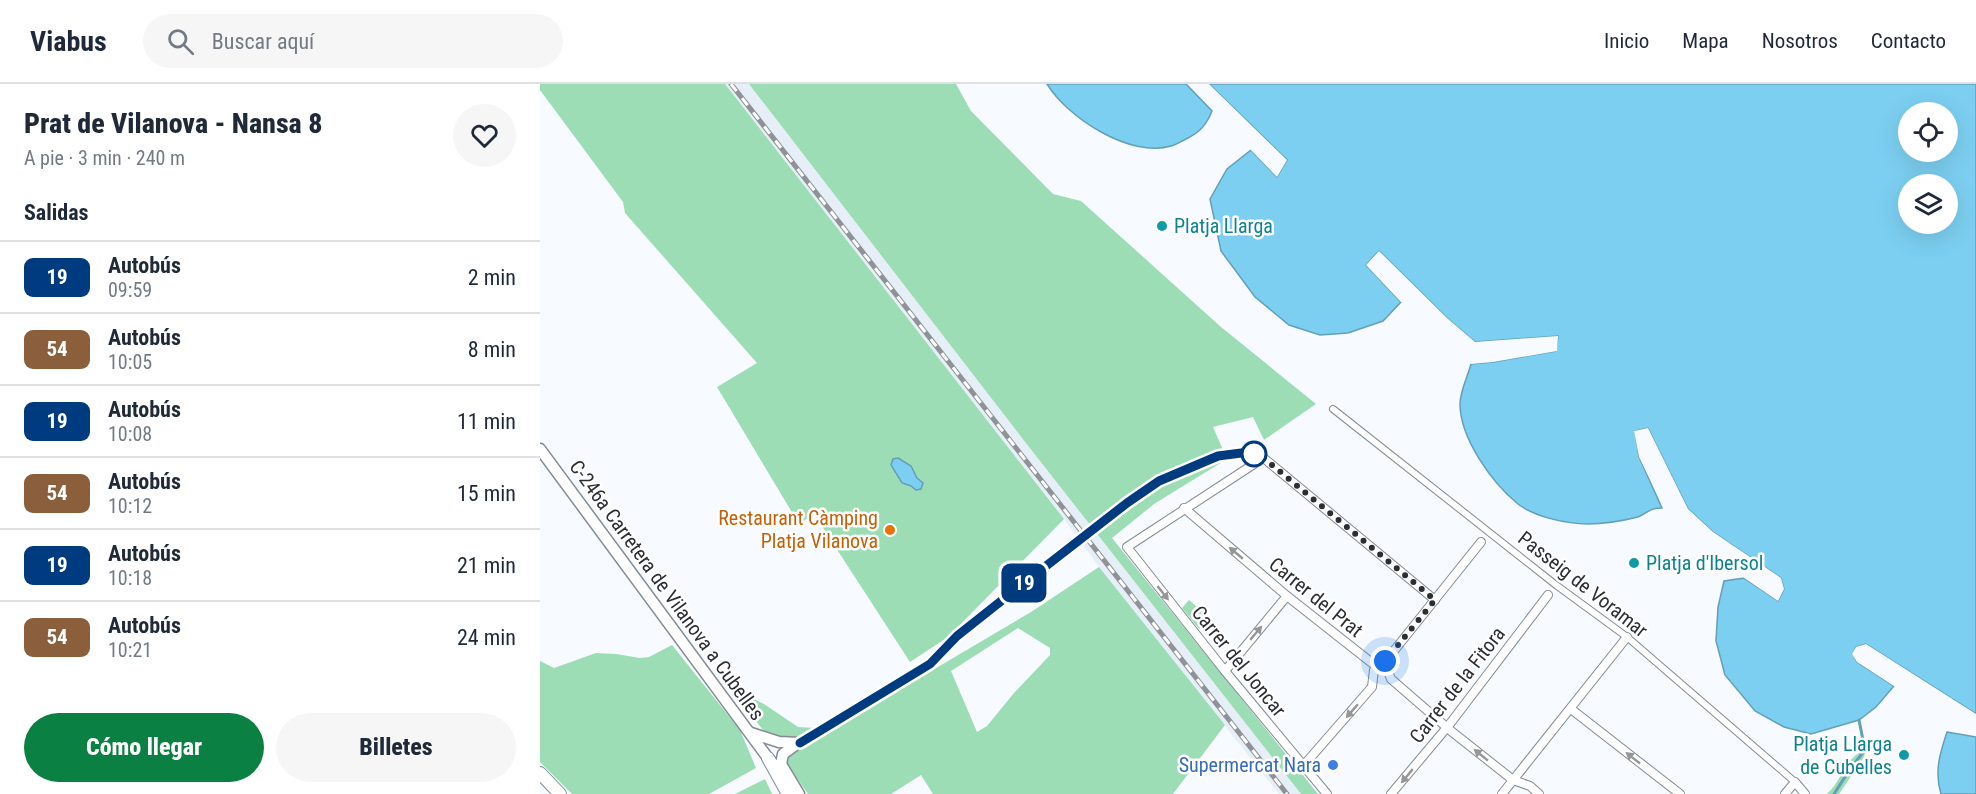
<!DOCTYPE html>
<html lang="es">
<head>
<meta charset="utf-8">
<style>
  body { margin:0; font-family:"Roboto Condensed",sans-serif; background:#f6f6f7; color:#1f2937; height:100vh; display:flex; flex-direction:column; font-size:22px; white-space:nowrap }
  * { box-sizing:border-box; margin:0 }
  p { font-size:20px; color:#747a83 }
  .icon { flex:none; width:33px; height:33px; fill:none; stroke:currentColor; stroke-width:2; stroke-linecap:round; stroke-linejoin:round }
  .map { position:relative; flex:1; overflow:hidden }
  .sheet { display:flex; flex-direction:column; background:#fff; width:540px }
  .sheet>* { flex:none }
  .badge { padding:0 12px; border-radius:9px; font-size:21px; line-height:39px }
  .fabs { position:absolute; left:1358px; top:18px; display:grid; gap:12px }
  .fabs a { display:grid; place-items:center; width:60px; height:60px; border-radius:50%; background:#fff; box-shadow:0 6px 24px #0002; font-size:30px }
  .you { position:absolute; width:30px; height:30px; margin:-15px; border:4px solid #fff; border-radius:50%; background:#1a73e8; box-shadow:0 0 0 9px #1a73e833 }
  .map>.badge { position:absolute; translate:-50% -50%; box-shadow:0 0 0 3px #fff }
  h2 { padding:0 24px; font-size:22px; line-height:54px }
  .round { display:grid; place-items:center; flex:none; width:63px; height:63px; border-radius:32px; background:#f6f6f7 }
  .summary { display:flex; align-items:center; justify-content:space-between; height:102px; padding:0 24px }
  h1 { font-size:28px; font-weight:800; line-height:45px }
  .primary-button { display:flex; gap:12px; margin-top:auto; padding:12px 24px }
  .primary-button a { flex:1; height:69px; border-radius:36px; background:#0b8043; color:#fff; font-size:24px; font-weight:800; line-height:69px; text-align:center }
  .primary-button a+a { background:#f6f6f7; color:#1f2937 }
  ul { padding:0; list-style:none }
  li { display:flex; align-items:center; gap:18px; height:72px; padding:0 24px; border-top:2px solid #e0e1e3 }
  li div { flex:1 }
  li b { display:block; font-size:22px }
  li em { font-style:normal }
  li .badge { min-width:66px; font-weight:700; text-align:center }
  header { display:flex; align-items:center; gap:36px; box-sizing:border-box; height:84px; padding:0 30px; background:#fff; border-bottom:2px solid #e0e1e3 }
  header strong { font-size:28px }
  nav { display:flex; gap:33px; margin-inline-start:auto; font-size:21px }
  .search { width:420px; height:54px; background:#f6f6f7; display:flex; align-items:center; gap:15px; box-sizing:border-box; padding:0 21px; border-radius:33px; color:#747a83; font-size:22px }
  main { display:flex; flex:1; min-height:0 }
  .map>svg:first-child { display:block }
  .built { fill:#e6eff8 }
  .green { fill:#9cddb5; fill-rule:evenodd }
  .water { fill:#7ccff1; stroke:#649fb8; stroke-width:1.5; fill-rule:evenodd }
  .pier { fill:#f7fafe }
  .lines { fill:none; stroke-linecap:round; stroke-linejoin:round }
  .stream { stroke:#649fb8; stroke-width:3 }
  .pedestrian-casing { stroke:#838b93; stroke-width:8 }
  .minor-casing { stroke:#838b93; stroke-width:10 }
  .secondary-casing { stroke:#838b93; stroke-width:13 }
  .trunk-casing { stroke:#838b93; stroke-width:14 }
  .pedestrian { stroke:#fff; stroke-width:6 }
  .minor { stroke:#fff; stroke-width:8 }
  .secondary { stroke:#fff; stroke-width:10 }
  .trunk { stroke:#fff; stroke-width:12 }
  .rail-casing { stroke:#8f9296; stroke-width:5 }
  .rail { stroke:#fff; stroke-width:3; stroke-dasharray:9; stroke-linecap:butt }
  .minor-bridge-casing { stroke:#838b93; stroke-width:10; stroke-linecap:butt }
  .minor-bridge { stroke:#fff; stroke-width:8 }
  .oneway { fill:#959698 }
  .line-casing { stroke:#fff; stroke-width:14 }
  .line { stroke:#003b80; stroke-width:9 }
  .walk { stroke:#2b2e32; stroke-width:6; stroke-dasharray:0 10.8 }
  .culture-dot { fill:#0f9aa8; stroke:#fff; stroke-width:2 }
  .stop-dot { fill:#fff; stroke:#003b80; stroke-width:3 }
  .food-dot { fill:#e8710a; stroke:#fff; stroke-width:2 }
  .shop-dot { fill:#3f7fe0; stroke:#fff; stroke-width:2 }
  .labels { text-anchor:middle; stroke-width:5; stroke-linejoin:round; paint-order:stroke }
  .culture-label { font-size:20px; fill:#0d838f; stroke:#fff; text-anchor:start }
  .food-label { font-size:20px; fill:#c56008; stroke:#fff; text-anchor:end }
  .street-label { font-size:20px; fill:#2b2e32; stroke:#fff }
  .shop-label { font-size:20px; fill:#366cbe; stroke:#fff; text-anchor:end }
</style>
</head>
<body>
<header>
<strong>Viabus</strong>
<div class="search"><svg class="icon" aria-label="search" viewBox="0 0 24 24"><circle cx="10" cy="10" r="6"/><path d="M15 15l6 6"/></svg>Buscar aquí</div>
<nav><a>Inicio</a><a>Mapa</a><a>Nosotros</a><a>Contacto</a></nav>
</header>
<main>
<section class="sheet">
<div class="summary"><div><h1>Prat de Vilanova - Nansa 8</h1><p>A pie · 3 min · 240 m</p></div><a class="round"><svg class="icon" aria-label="heart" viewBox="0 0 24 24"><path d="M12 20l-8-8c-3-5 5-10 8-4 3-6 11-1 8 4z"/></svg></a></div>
<h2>Salidas</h2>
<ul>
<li><span class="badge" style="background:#003b80;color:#fff">19</span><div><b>Autobús</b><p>09:59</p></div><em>2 min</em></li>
<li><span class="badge" style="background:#8b5e3c;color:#fff">54</span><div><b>Autobús</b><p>10:05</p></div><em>8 min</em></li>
<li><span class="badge" style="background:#003b80;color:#fff">19</span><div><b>Autobús</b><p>10:08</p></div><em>11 min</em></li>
<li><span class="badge" style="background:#8b5e3c;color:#fff">54</span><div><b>Autobús</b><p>10:12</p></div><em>15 min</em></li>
<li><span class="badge" style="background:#003b80;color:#fff">19</span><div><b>Autobús</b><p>10:18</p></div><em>21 min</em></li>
<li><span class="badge" style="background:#8b5e3c;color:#fff">54</span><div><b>Autobús</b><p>10:21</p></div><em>24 min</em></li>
</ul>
<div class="primary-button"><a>Cómo llegar</a><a>Billetes</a></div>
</section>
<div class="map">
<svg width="1436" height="710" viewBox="0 0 1436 710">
  <rect width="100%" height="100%" fill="#f7fafe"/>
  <path class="built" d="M185,0h24l280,363 272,347h-22l-180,-227 -35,-48z"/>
  <g class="green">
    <path d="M0,0h185l339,435 -116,118 -38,25 -96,-148 -15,10 -82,-137 40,-24 -132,-150 -2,-11 -83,-112z"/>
    <path d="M209,0h207l15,27 82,83 28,7 140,126 95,77 -52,36 -11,-23 -40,10 14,32 -73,45 -42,34 206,256h-17l-272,-347z"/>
    <path d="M559,483l126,158 -52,69h-240l-12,-19 -30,19h-83l-24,-34 8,-7 239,-141zM478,544l32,20v7l-36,38 -27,33 -10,6 -26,-61z"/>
    <path d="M649,516l21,18 -11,11 -17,-21z"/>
    <path d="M132,561l68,85 16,38 -47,26h-137l-32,-32v-101l14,7 42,-15 20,1 24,4 9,-1z"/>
    <path d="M189,603l35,17 34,23 17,1 -21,11 -27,-4z"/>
    <path d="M1326,665l-2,8 -25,37h-12c17,-15 14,-33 39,-45z"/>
    <path d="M225,695l7,15h-37z"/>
  </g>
  <g class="water">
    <path d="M507,0h139l26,27c-6,15 -13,22 -28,29 -4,2 -9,5 -13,6 -41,12 -103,-28 -124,-62z"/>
    <path d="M669,0h767v630l-110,-70 -10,3 -3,7 4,8 37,24 -18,21 -17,13 -48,14 -27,-7 -29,-16 -30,-36 -9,-34 2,-34 6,-26 20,-3 34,23 6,-12 -3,-11 -68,-46 -25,-23 -40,-81 -13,3 4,26 23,51c-13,0 -14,5 -24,9 -16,4 -34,7 -50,7 -21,0 -53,-7 -70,-20 -26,-21 -58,-66 -58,-100 0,-13 8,-28 11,-40l22,-2 63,-11 2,-15 -83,6 -28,-24 -68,-67 -13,14 35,37 -18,19 -35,12 -28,2 -31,-10 -34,-28 -34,-46 -11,-52 17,-30 24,-19 26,27 10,-17zM1368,28h39v40h-39zM1368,100h39v40h-39z"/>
    <path d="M358,374l13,8 6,12 6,5 -2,6 -5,1 -5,-4 -9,-3 -11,-18 2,-6z"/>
    <path d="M1407,648l29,5v57h-35c-7,-22 -1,-41 6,-62z"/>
  </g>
  <g class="pier">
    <path d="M666,0h3l78,76 -10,17 -28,-29h4l23,24 7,-11z"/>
    <path d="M839,167l68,67 28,24 83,-6 -1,15 -64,11 -22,2 -2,-2 85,-14 1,-9 -81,6 -30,-25 -65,-65 -9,10 34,35v4l-3,-2 -35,-37z"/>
    <path d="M1108,344l40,81 25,23 68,46 3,11 -6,12 -38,-26h5l11,6 21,15 4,-7 -3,-9 -67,-45 -25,-24 -39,-79 -9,2 4,22 23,52 -3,-4 -23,-47 -5,-26z"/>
    <path d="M1326,560l110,70v3l-110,-70 -8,2 -2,5 3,6 37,24 1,4 -40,-26 -5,-8 4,-7z"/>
  </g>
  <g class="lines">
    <path class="stream" d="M1294,710l16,-25 15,-19 -6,-30"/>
    <g class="pedestrian-casing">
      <path id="pedestrian" d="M793,325l223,176 71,52 168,145"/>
    </g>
    <g class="minor-casing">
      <g id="minor">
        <path d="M720,371l-6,9 -127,83 98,124 102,123"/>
        <path d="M619,397c31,-14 66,-35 101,-26l175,145"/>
        <path d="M644,424l103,88 85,67h9"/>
        <path d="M841,579l5,3 5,13 60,52 62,49 17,6 9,8"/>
        <path d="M685,587l62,-75"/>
        <path d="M1031,625l109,85"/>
        <path d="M260,659l130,-79 27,-28 71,-56"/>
        <path d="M764,681l68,-78 2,-17 15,-13 92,-115"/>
        <path d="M851,710l58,-69 99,-130"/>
        <path d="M962,710l125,-157"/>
        <path d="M1245,710l10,-12 10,12"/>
      </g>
    </g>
    <g class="secondary-casing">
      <g id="secondary">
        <path d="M0,365l228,309 27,30"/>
        <path d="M211,649l28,9 20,1"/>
        <path d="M254,662l-11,8 -2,10 18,30"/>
      </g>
    </g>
    <g class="trunk-casing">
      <g id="trunk">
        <path d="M228,674l20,36"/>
        <path d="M0,689l20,21"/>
      </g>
    </g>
    <use href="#pedestrian" class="pedestrian"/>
    <use href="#minor" class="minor"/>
    <use href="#secondary" class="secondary"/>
    <use href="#trunk" class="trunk"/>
    <g class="rail-casing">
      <path id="rail" d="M191,0l556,710"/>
    </g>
    <use href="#rail" class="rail"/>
    <g class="minor-bridge-casing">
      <path id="minor-bridge" d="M488,496l99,-77 32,-22"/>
    </g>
    <use href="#minor-bridge" class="minor-bridge"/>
  </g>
  <defs><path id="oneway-solid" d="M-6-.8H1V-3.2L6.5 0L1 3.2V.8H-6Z" transform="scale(1.5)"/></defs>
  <g class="oneway">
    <use href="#oneway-solid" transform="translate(696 469) rotate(-140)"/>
    <use href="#oneway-solid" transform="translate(623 509) rotate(52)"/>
    <use href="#oneway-solid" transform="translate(716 549) rotate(-50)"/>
    <use href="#oneway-solid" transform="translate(812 627) rotate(131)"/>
    <use href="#oneway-solid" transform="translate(941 671) rotate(-141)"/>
    <use href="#oneway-solid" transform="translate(1093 674) rotate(-142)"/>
    <use href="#oneway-solid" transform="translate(867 692) rotate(130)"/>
  </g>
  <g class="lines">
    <g class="line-casing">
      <path id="line" d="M260,659l130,-79 27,-28 53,-42 117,-91 32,-22 59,-25 31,-4 11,3"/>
    </g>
    <use href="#line" class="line"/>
    <path class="walk" d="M714,370l-5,-2 11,3 175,145 -50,61"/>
  </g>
  <g class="culture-dot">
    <circle cx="622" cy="142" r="6"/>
    <circle cx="1094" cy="479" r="6"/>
    <circle cx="1364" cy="671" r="6"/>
  </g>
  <circle class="stop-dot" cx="714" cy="370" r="12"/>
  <circle class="food-dot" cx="350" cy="446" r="6"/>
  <circle class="shop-dot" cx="793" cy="681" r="6"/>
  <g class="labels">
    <g class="culture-label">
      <text x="634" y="149">Platja Llarga</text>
      <text x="1106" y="486">Platja d'Ibersol</text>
      <text x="1352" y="667" text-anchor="end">Platja Llarga<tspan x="1352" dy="23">de Cubelles</tspan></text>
    </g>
    <g class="food-label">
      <text x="338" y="441">Restaurant Càmping<tspan x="338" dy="23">Platja Vilanova</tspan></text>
    </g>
    <g class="street-label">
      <text transform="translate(1043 500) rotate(38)" y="7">Passeig de Voramar</text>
      <text transform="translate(127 506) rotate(54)" y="7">C-246a Carretera de Vilanova a Cubelles</text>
      <text transform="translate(776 513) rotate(39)" y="7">Carrer del Prat</text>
      <text transform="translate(699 577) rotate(51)" y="7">Carrer del Joncar</text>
      <text transform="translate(917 601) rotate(-52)" y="7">Carrer de la Fitora</text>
    </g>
    <g class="shop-label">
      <text x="781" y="688">Supermercat Nara</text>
    </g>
  </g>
</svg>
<div class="fabs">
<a><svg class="icon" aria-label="locate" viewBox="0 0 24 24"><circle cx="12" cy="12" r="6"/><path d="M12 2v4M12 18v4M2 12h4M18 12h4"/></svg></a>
<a><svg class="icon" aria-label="layers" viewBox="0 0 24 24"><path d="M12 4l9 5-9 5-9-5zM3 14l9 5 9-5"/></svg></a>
</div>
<div class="you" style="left:845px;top:577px"></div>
<b class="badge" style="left:484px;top:499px;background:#003b80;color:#fff">19</b>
</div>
</main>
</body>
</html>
